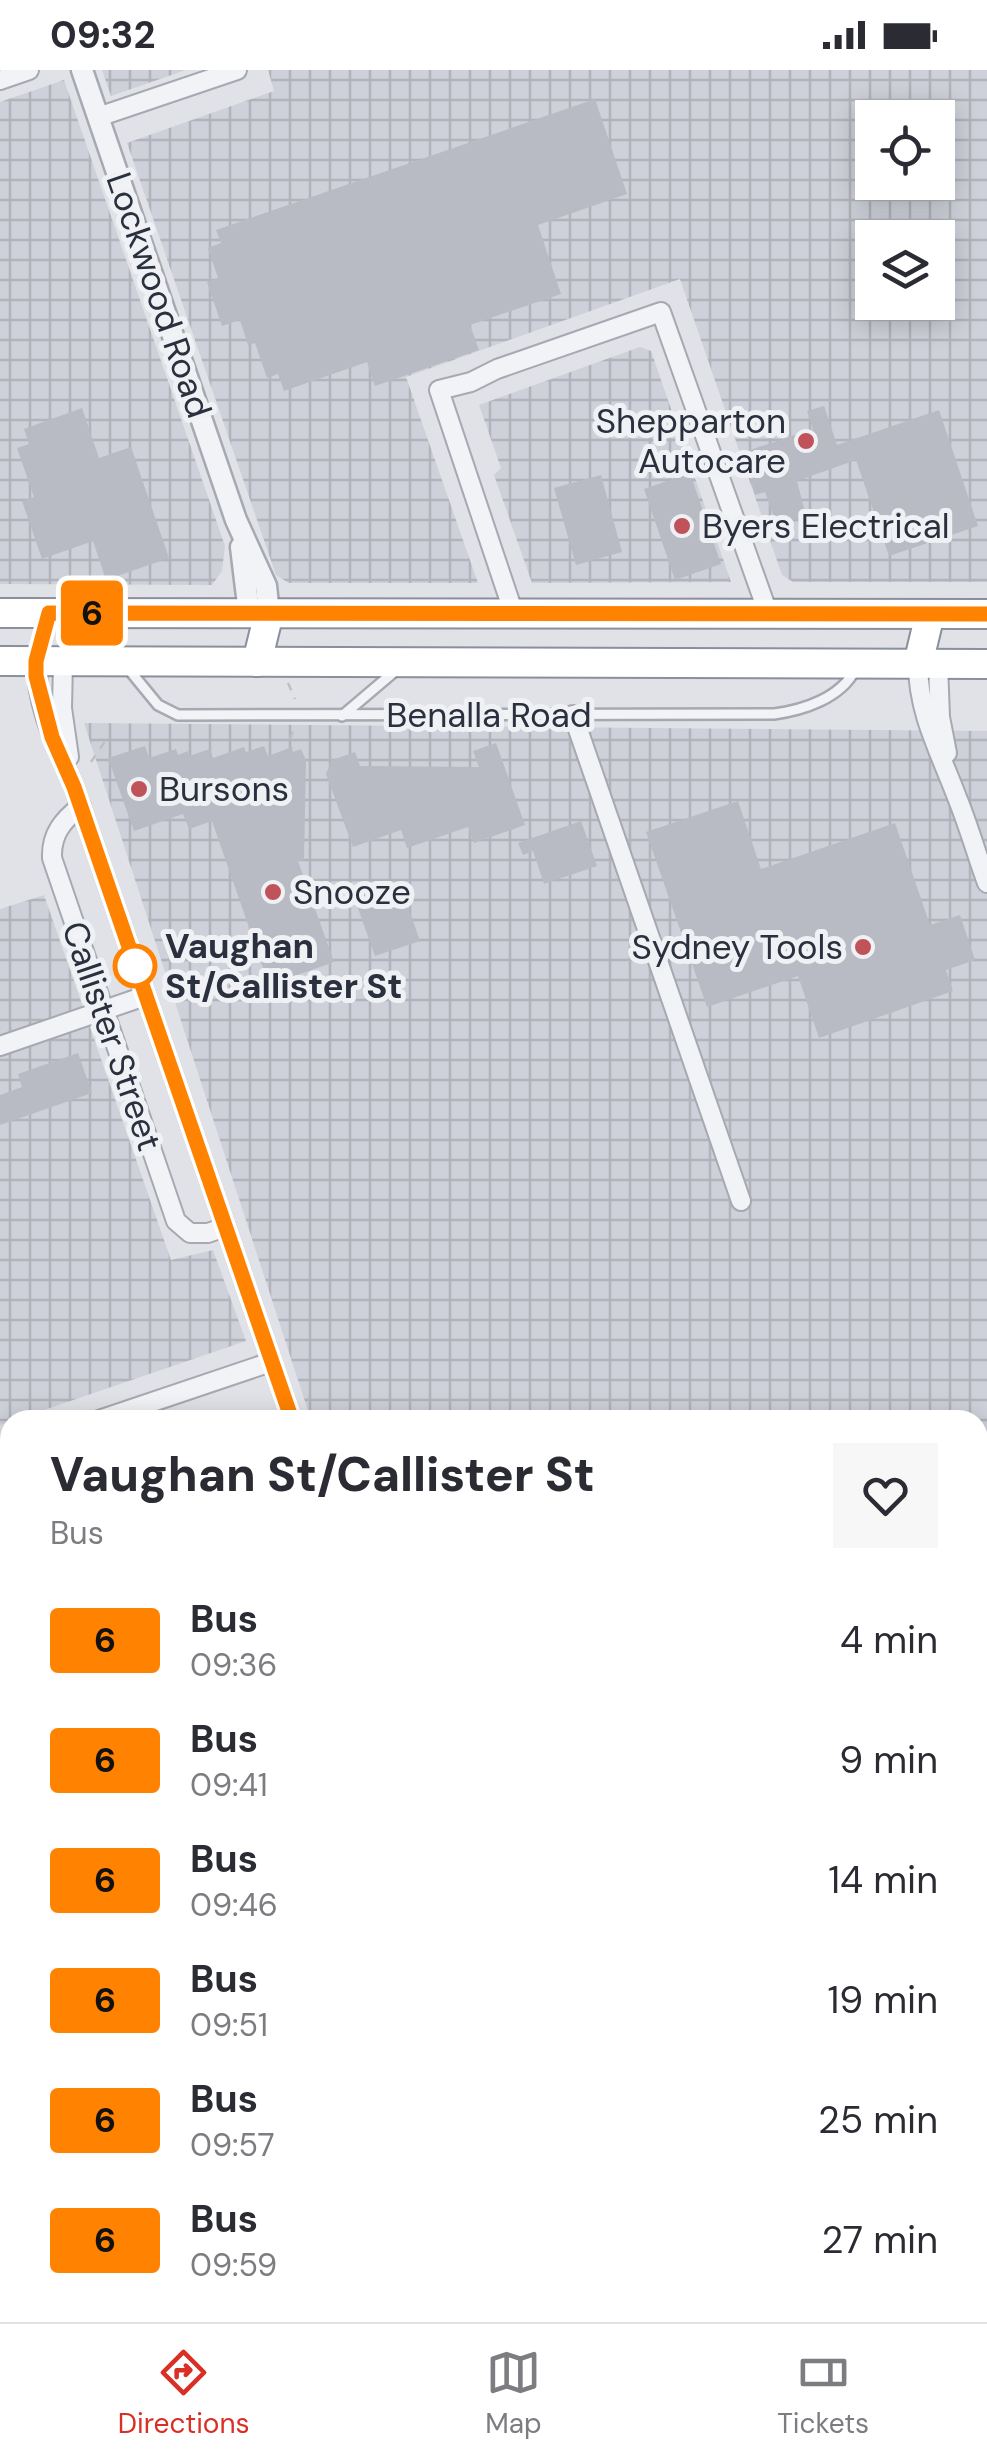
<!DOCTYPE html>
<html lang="en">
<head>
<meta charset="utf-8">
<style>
  body { margin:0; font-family:"DM Sans",sans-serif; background:#f7f7f7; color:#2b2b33; height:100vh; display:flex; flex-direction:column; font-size:38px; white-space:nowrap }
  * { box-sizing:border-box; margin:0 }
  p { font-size:32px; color:#7c7c81 }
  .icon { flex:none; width:55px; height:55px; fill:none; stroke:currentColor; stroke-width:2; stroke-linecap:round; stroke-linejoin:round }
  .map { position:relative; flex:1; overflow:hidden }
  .side { position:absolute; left:0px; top:1340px; width:988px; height:912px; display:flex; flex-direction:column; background:#fff; border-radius:30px 30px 0 0; box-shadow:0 5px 25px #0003 }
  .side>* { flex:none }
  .badge { padding:0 20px; border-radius:8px; font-size:35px; line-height:65px }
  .fabs { position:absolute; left:855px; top:30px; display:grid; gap:20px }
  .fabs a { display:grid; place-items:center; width:100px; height:100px; border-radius:0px; background:#fff; box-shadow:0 5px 25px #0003; font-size:50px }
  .map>.badge { position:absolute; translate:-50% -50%; box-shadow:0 0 0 5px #fff }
  .round { display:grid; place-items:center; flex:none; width:105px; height:105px; border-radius:0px; background:#f7f7f7 }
  .headline { display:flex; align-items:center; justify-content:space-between; height:170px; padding:0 50px }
  h1 { font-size:48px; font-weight:800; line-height:75px }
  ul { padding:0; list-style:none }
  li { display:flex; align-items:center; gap:30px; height:120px; padding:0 50px }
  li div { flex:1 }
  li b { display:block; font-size:38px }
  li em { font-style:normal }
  li .badge { min-width:110px; font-weight:700; text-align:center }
  .status { display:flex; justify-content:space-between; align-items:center; height:70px; padding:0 50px; background:#fff; direction:ltr }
  .status svg { height:28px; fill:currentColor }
  .dock { display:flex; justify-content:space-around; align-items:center; height:140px; border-top:2px solid #e1e1e2; background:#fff; font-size:28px; color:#7c7c81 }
  .dock a { display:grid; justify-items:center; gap:5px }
  .dock .selected { color:#d93025 }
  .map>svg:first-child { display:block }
  .industrial { fill:url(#industrial-grid); fill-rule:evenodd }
  .building { fill:#b8bbc4 }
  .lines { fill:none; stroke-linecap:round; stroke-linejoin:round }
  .service-casing { stroke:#a6a9b1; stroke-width:14 }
  .minor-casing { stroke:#a6a9b1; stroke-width:22 }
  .tertiary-casing { stroke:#a6a9b1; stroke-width:25 }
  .trunk-casing { stroke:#898f9c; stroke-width:32 }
  .path { stroke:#bec0c6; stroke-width:2.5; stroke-dasharray:8 8; stroke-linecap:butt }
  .service { stroke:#f2f3f6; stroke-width:9 }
  .minor { stroke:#f2f3f6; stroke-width:18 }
  .tertiary { stroke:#f2f3f6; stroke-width:20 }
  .trunk { stroke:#fff; stroke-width:28 }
  .line-casing { stroke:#fff; stroke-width:22 }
  .line { stroke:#ff8200; stroke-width:15 }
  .poi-dot { fill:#c05259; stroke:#eff1f5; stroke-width:4 }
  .stop-dot { fill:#fff; stroke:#ff8200; stroke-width:5 }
  .labels { text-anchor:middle; stroke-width:10; stroke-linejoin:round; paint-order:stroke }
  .street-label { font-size:35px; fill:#2a303d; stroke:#eff1f5 }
  .poi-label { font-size:35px; fill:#2a303d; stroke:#eff1f5; text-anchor:start }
  .stop-label { font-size:35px; font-weight:bold; fill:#2a303d; stroke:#eff1f5; text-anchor:start }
</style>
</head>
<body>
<div class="status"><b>09:32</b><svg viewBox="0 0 49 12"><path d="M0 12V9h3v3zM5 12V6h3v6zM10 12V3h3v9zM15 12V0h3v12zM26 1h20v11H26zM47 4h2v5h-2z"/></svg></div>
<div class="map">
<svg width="987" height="2252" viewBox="0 0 987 2252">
  <defs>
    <pattern id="industrial-grid" width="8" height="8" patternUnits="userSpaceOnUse" patternTransform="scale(2.5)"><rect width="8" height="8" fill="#ced1d9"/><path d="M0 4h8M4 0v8" fill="none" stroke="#b1b4bb"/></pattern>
  </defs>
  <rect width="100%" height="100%" fill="#e0e2e7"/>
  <g class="industrial">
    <path d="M102,0h84l-75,26z"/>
    <path d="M268,0h719v512h-194l-11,-7 -102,-296 -274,98 72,206h-189l-13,-8 -149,-432 147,-52zM872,48h66v64h-66zM872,168h66v64h-66z"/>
    <path d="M64,10l161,466 -3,25 -10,14 -212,-1v-482z"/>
    <path d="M640,277l11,4 80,231 -199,1 -38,-108 7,-7 -22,-63z"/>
    <path d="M84,653l903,8v943l-9,3v-257h-667z"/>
    <path d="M44,825l127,365 42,-10 33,91 -246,84v-516z"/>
  </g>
  <g class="building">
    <path d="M595,29l32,95 -89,31 23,69 -91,31 9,25 -104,36 -8,-24 -83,29 -6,-17 -11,4 -12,-35 -7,2 -8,-25 -18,6 -15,-44 11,-4 -10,-30 13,-5 -5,-13z"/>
    <path d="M824,336l13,39 102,-35 39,116 -89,30 -33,-96 -59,21 9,35 -29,10 -12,-34 -10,3 -14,-42 72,-24 -6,-18z"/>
    <path d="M82,338l17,50 32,-11 38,111 -63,22 -13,-39 -51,18 -20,-58 12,-4 -17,-49 12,-4 -5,-15z"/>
    <path d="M690,403l31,91 -46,16 -31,-91z"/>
    <path d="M601,405l21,77 -46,13 -22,-77z"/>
    <path d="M496,673l29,82 -51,18 -6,-16 -61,21 -6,-18 -48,17 -27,-73 6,-14 23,-8 5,14 119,1 -6,-16z"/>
    <path d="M145,676l4,12 27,-9 2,6 10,-4 1,5 21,-7 3,9 31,-11 2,5 18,-6 4,10 24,-9 1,5 8,-3 5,11 -2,100 -6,1 36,101 -65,23 -57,-164 -23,8 -6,-15 -49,17 -26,-73z"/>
    <path d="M738,731l23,68 134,-46 35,102 30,-10 15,45 -29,10 7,21 -134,47 -21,-62 -91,31 -61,-175z"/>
    <path d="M581,751l16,45 -53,18 -11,-33 -10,4 -5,-12z"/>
    <path d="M399,811l21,60 -45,15 -21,-59z"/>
    <path d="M78,983l14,40 -92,32v-30l22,-8 -4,-13z"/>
  </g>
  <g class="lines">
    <g class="service-casing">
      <g id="service">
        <path d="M126,596l32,39 20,10 596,-1c30,-4 66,-16 81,-44"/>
        <path d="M342,646l53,-45"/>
      </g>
    </g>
    <g class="minor-casing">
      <g id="minor">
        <path d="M0,10l29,-10"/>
        <path d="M98,47l139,-47"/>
        <path d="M514,544l-75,-224 32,-8 26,-13 164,-57 107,301"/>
        <path d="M37,591c-2,44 20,86 37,126l218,633"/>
        <path d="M63,592l-1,46 7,49"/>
        <path d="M918,594c0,50 23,90 40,136 11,27 19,56 29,83"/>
        <path d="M938,594l2,53 7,36"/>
        <path d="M573,645l168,486"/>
        <path d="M81,736c-18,14 -30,28 -29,52l124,363 14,12h18l17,-6"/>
        <path d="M0,976l145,-50"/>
        <path d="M99,1350l172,-58"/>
        <path d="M0,1384l10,-4"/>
        <path d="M978,1617l9,-3"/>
        <path d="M0,1643l10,-3"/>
        <path d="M0,1902l10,-3"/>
        <path d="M978,2146l9,9"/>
        <path d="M10,2216l-3,6 3,18"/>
        <path d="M415,2242l4,10"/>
        <path d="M711,2242l3,10"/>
      </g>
    </g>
    <g class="tertiary-casing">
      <g id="tertiary">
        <path d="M82,0l154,450 30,66 3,27"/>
        <path d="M241,477l8,66"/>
      </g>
    </g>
    <g class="trunk-casing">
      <g id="trunk">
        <path d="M0,543l987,1"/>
        <path d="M0,591l987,3"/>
        <path d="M257,592l12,-49"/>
        <path d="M918,594l12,-50"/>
      </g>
    </g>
    <g class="path">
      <path d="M288,613l7,16"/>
      <path d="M290,669l4,-10"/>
      <path d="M91,692l15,-22"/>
      <path d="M978,1646l9,-3"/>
      <path d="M0,1927l10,-3"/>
      <path d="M0,2187l10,-15"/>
      <path d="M31,2242l1,10"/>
      <path d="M685,2242l3,10"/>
      <path d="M733,2242l4,10"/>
    </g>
    <use href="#service" class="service"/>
    <use href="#minor" class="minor"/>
    <use href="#tertiary" class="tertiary"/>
    <use href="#trunk" class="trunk"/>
  </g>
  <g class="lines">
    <g class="line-casing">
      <path id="line" d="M292,1350l-218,-633 -22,-50 -16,-61v-15l13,-48 938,1"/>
    </g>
    <use href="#line" class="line"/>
  </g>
  <g class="poi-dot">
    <circle cx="806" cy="371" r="10"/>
    <circle cx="682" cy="456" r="10"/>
    <circle cx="139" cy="719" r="10"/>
    <circle cx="273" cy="822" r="10"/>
    <circle cx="863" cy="877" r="10"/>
  </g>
  <circle class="stop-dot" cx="135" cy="896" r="20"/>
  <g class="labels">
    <g class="street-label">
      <text transform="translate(159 225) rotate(71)" y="12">Lockwood Road</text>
      <text x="489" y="657">Benalla Road</text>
      <text transform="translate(112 966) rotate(71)" y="12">Callister Street</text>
    </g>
    <g class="poi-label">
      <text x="786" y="363" text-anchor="end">Shepparton<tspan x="786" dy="40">Autocare</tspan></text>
      <text x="702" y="468">Byers Electrical</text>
      <text x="159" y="731">Bursons</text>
      <text x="293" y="834">Snooze</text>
      <text x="843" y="889" text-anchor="end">Sydney Tools</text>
    </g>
    <g class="stop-label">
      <text x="165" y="888">Vaughan<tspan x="165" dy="40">St/Callister St</tspan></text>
    </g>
  </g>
</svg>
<div class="fabs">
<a><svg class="icon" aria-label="locate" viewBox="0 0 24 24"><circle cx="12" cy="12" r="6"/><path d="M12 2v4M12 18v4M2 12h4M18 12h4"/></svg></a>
<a><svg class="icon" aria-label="layers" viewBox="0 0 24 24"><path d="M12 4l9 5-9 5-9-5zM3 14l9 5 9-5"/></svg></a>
</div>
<b class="badge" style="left:92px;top:543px;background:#ff8200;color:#111">6</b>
<section class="side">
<div class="headline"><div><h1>Vaughan St/Callister St</h1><p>Bus</p></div><a class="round"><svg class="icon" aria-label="heart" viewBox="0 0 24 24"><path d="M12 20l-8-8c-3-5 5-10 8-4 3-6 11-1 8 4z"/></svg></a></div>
<ul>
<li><span class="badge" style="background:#ff8200;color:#111">6</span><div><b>Bus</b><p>09:36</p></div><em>4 min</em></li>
<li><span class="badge" style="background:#ff8200;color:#111">6</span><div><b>Bus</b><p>09:41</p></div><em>9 min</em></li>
<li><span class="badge" style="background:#ff8200;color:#111">6</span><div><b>Bus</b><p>09:46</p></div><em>14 min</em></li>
<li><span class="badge" style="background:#ff8200;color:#111">6</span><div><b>Bus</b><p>09:51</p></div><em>19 min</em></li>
<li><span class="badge" style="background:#ff8200;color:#111">6</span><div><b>Bus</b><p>09:57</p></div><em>25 min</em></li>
<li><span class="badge" style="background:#ff8200;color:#111">6</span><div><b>Bus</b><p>09:59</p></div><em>27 min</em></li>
</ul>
</section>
</div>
<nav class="dock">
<a class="selected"><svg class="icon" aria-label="directions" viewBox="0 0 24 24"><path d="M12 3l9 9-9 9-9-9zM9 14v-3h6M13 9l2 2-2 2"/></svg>Directions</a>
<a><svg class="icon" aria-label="map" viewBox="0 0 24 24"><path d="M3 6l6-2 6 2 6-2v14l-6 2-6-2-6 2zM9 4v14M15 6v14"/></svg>Map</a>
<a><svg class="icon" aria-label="tickets" viewBox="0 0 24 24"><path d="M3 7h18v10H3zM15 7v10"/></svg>Tickets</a>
</nav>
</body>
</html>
